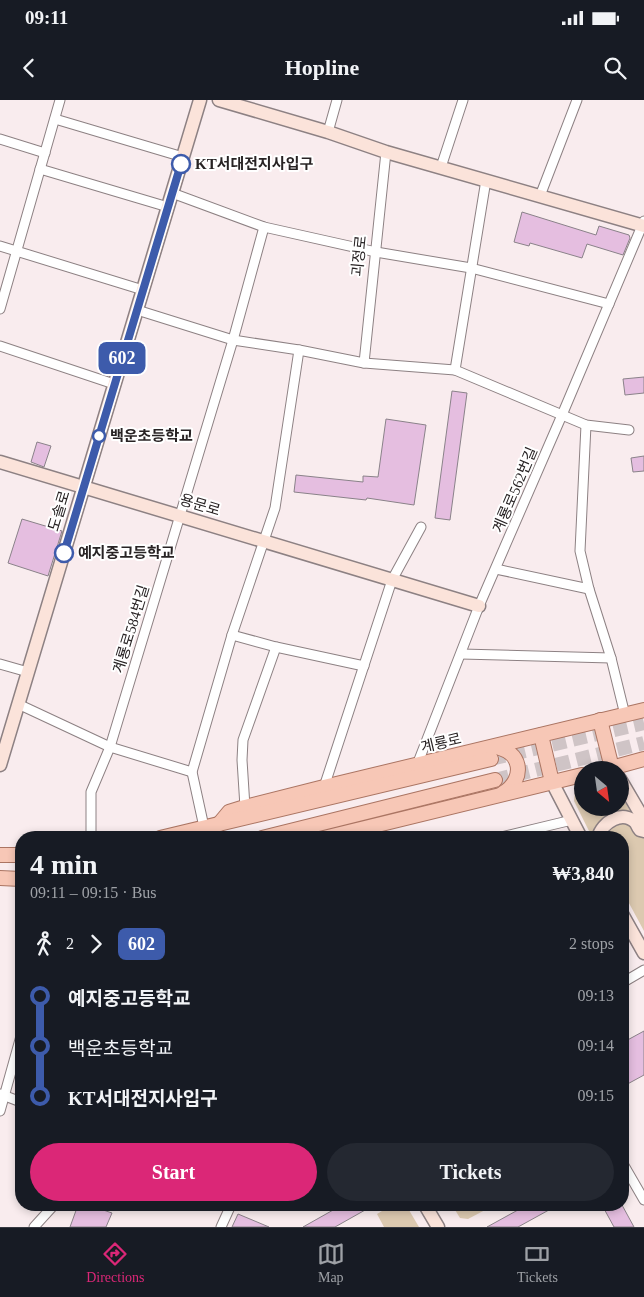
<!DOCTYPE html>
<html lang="en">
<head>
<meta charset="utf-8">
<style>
  body { margin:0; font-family:"Times New Roman","Noto Sans KR",serif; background:#242831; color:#f1f3f6; height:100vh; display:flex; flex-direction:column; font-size:19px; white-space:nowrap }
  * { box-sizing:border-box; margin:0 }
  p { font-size:16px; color:#9ea1a6 }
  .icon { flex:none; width:28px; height:28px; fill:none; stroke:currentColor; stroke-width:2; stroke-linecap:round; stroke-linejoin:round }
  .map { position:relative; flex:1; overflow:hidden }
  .sheet { position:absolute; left:15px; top:731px; width:614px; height:380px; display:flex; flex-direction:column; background:#171b24; border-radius:20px; box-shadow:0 2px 8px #0003 }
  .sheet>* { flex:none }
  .badge { padding:0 10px; border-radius:8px; font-size:18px; line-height:32px }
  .needle { width:32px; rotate:151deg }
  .buttons { position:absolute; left:574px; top:661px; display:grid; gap:10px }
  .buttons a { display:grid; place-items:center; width:55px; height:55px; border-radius:50%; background:#171b24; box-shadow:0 2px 8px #0003; font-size:25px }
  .map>.badge { position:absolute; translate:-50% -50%; box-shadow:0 0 0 2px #fff }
  .legs { display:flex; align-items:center; gap:8px; height:55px; padding:0 15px; font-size:16px }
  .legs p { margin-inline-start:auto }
  .head { display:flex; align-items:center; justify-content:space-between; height:85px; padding:0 15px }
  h1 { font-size:28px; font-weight:700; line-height:38px }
  .button { display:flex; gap:10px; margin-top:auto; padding:10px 15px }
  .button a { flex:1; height:58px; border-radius:30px; background:#db2777; color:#fff; font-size:20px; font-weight:700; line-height:58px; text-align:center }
  .button a+a { background:#242831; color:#f1f3f6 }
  ul { padding:0 15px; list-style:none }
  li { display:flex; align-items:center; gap:18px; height:50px; font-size:19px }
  li i { display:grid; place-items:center; width:8px; height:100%; margin:0 6px; background:currentColor }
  li i::after { content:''; width:12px; height:12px; margin:-6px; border:4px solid; border-radius:50%; background:#171b24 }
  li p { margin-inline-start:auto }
  li:first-child i { background:linear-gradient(#0000 50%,currentColor 0) }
  li:last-child i { background:linear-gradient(currentColor 50%,#0000 0) }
  .status { display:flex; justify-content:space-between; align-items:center; height:35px; padding:0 25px; background:#171b24; direction:ltr }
  .status svg { height:14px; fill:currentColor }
  header { display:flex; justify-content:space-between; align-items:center; height:65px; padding:0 15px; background:#171b24; font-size:22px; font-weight:700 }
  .tabs { display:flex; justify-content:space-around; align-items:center; height:70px; border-top:1px solid #363941; background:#171b24; font-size:14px; color:#9ea1a6 }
  .tabs a { display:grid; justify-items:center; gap:2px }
  .tabs .selected { color:#db2777 }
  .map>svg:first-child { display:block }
  .green { fill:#dcc9b0 }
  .building { fill:#e5bee0; stroke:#8a8289 }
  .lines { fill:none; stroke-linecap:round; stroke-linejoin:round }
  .primary-tunnel { stroke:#cfc4c6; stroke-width:14; stroke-dasharray:14 7; stroke-linecap:butt }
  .street-casing { stroke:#8d8183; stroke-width:11 }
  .secondary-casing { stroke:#8d8183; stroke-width:15 }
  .primary-casing { stroke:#ab7563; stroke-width:16 }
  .street { stroke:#fff; stroke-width:9 }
  .secondary { stroke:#fbe3da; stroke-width:12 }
  .primary { stroke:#f7c7b6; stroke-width:14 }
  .line-1-casing { stroke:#fff; stroke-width:11 }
  .line-1 { stroke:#3d5bab; stroke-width:8 }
  .stop-1-dot { fill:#fff; stroke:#3d5bab; stroke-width:2.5 }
  .labels { text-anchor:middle; stroke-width:4; stroke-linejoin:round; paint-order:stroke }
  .stop-label { font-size:15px; font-weight:bold; fill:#282324; stroke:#fff; text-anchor:start }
  .street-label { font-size:15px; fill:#282324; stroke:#fff }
</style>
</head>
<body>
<div class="status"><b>09:11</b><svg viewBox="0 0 49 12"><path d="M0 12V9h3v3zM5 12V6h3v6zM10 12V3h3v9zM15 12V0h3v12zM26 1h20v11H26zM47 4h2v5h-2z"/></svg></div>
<header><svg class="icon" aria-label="back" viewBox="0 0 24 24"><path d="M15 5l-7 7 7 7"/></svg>Hopline<svg class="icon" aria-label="search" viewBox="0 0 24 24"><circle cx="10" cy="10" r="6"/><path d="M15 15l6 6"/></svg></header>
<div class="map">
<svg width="644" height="1127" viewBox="0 0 644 1127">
  <rect width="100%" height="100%" fill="#f9ecee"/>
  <g class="green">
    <path d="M582,682v26h38v-15l24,43v95l-21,-39 -1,-54 -30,-1 -18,-36 1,-10z"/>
    <path d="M392,1105h14l13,22h-35l-7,-13z"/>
    <path d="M452,1105h32l3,4 -19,10 -8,-1z"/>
  </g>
  <g class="building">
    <path d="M522,112l74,23 3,-9 30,9 1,3 -7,17 -36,-11 -5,14 -52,-15 -1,3 -15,-4z"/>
    <path d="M644,277v16l-19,2 -2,-16z"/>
    <path d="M452,291l15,2 -17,127 -15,-2z"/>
    <path d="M386,319l40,6 -12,80 -47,-7 -1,2 -72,-8 2,-17 67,7v-6l15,1z"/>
    <path d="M37,342l14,4 -7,21 -13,-5z"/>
    <path d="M644,356v15l-11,1 -2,-14z"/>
    <path d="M22,419l40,12 -14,45 -40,-13z"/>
    <path d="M644,931v44l-22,12v-44z"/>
    <path d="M78,1105h11l23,8 -6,14h-36z"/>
    <path d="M342,1105h32l-39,22h-32z"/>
    <path d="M527,1105h31l-40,22h-31z"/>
    <path d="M602,1105h20l12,22h-20z"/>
    <path d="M238,1114l31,13h-37z"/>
  </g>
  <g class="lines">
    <g class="primary-tunnel">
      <path d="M491,659l153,-36"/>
      <path d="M495,680l149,-37"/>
    </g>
    <g class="street-casing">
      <g id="street">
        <path d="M55,19l128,38"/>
        <path d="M328,32l9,-32"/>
        <path d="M0,39l45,14"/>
        <path d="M441,67l22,-67"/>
        <path d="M40,69l128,38"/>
        <path d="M172,93l92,34 112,25 95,16 138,36"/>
        <path d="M540,96l37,-96"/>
        <path d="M0,146l143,44"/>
        <path d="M0,209l60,-209"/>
        <path d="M137,210l96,30 66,10 65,13 91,7 131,55 43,5"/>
        <path d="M0,246l114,38"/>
        <path d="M364,263l22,-211"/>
        <path d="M455,270l31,-190"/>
        <path d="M586,325l-6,126 9,38 22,69 14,57"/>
        <path d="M496,469l93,20"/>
        <path d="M232,535l44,12 88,19"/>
        <path d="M461,554l150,4"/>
        <path d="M0,564l28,8"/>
        <path d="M18,604l92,43 82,25"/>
        <path d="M417,665l62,-159 83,-191 82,-194"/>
        <path d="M324,687l68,-207 29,-53"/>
        <path d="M245,707l-3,-47 1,-20 33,-93"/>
        <path d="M204,727l-12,-55 40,-137 43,-127 24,-158"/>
        <path d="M91,738v-46l19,-45 123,-407 31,-113"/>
        <path d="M497,738l75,-18"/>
        <path d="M622,883l22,-13"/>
        <path d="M0,994l21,8"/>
        <path d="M0,1011l21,-75"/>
        <path d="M622,1062l22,38"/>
        <path d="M34,1127l20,-22"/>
        <path d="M221,1127l10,-22"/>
      </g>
    </g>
    <g class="secondary-casing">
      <g id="secondary">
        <path d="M219,0l109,32 58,20 258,74"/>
        <path d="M0,362l479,144"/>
        <path d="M0,665l200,-665"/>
        <path d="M620,679l24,41"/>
        <path d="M552,682l29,56"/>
        <path d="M598,738c4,-16 25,-29 38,-15 1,2 2,5 4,7l4,1"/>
        <path d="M622,814l22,39"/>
        <path d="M425,1105l13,22"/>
      </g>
    </g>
    <g class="primary-casing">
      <g id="primary">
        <path d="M600,620l12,48"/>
        <path d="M541,635l11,47"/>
        <path d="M494,647c28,3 32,32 9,46"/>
        <path d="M604,670l40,-11"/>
        <path d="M219,724l10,-12 16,-5 79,-20 320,-77"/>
        <path d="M160,738l331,-79"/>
        <path d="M262,738l233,-58"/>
        <path d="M324,738l258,-63"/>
        <path d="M0,755h21"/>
        <path d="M0,778l21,1"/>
      </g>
    </g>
    <use href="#street" class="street"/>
    <use href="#secondary" class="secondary"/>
    <use href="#primary" class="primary"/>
  </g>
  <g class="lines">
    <g class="line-1-casing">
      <path id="line-1" d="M64,453l117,-389"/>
    </g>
    <use href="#line-1" class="line-1"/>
  </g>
  <g class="stop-1-dot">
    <circle cx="181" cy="64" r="9"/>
    <circle cx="99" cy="336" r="6"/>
    <circle cx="64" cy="453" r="9"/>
  </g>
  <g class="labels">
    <g class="stop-label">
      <text x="195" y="69">KT서대전지사입구</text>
      <text x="110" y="341">백운초등학교</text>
      <text x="78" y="458">예지중고등학교</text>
    </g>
    <g class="street-label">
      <text transform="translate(359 156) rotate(-84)" y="5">괴정로</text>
      <text transform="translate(515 390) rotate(-67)" y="5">계룡로562번길</text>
      <text transform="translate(200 405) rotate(17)" y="5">용문로</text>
      <text transform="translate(59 411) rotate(-73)" y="5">도솔로</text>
      <text transform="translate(131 529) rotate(-73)" y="5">계룡로584번길</text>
      <text transform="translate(441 643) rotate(-13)" y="5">계룡로</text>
    </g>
  </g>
</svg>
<div class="buttons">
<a><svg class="needle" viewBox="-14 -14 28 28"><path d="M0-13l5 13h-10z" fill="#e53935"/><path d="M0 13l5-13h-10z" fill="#9ea1a6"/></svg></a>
</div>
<b class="badge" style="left:122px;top:258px;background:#3d5bab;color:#fff">602</b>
<section class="sheet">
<div class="head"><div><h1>4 min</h1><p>09:11 – 09:15 · Bus</p></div><b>₩3,840</b></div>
<div class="legs"><svg class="icon" aria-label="walk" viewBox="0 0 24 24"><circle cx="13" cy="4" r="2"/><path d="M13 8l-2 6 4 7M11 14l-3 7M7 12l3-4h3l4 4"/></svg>2<svg class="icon" aria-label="forward" viewBox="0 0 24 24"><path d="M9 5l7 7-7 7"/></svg><b class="badge" style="background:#3d5bab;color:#fff">602</b><p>2 stops</p></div>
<ul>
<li><i style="color:#3d5bab"></i><b>예지중고등학교</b><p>09:13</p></li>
<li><i style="color:#3d5bab"></i><span>백운초등학교</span><p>09:14</p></li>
<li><i style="color:#3d5bab"></i><b>KT서대전지사입구</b><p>09:15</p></li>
</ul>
<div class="button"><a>Start</a><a>Tickets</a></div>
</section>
</div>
<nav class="tabs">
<a class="selected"><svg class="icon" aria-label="directions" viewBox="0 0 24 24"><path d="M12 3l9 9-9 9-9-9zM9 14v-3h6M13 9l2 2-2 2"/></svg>Directions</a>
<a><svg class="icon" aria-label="map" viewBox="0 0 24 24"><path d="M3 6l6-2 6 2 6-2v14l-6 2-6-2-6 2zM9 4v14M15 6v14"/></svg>Map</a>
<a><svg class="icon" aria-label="tickets" viewBox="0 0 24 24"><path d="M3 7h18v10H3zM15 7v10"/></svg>Tickets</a>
</nav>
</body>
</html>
